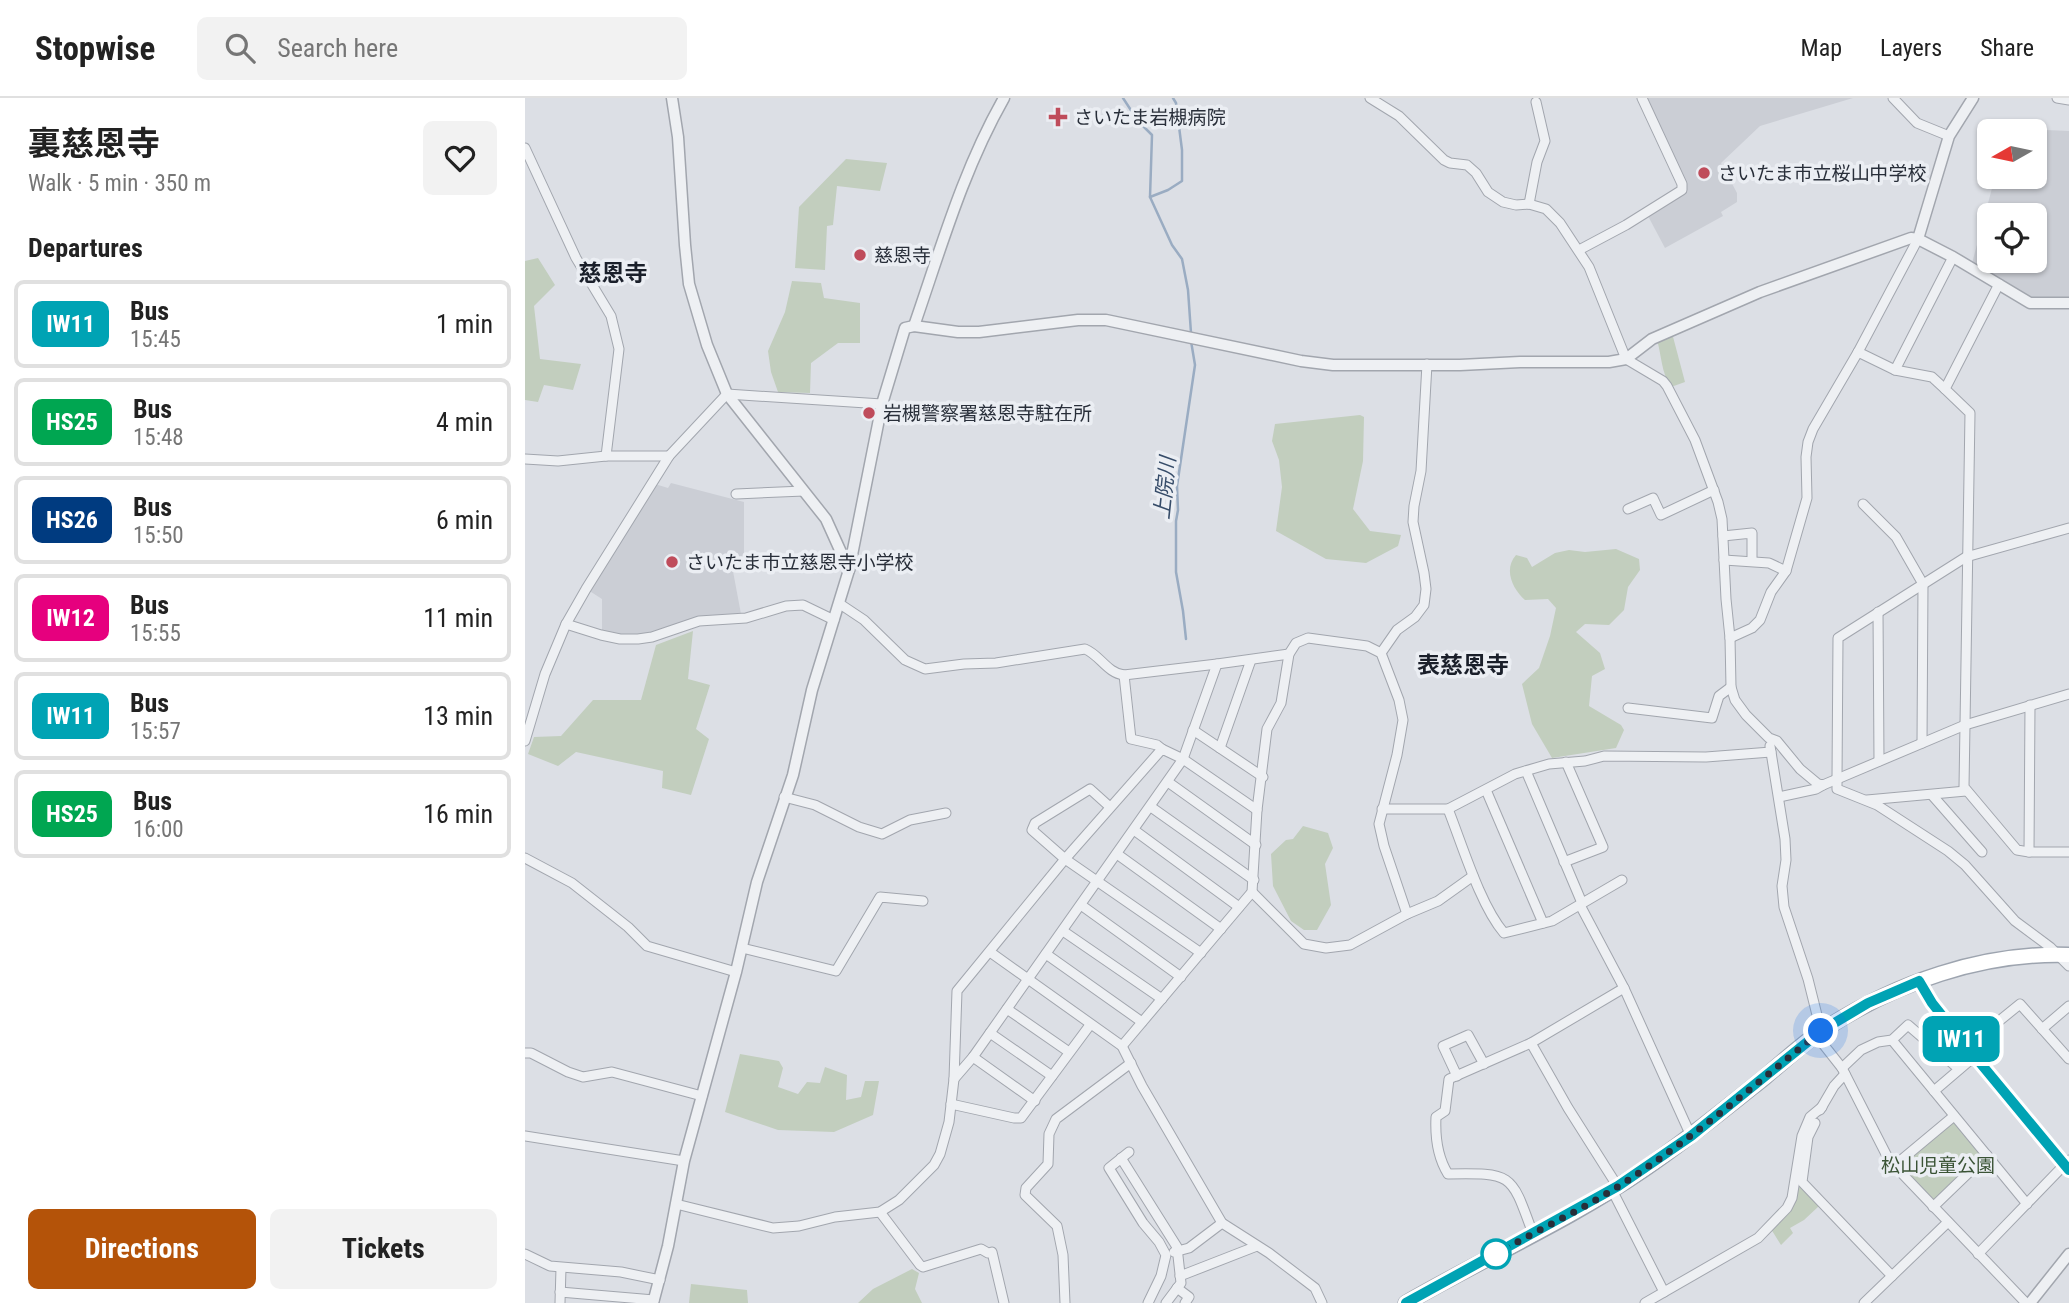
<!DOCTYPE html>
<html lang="en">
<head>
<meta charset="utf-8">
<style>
  body { margin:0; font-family:"Roboto Condensed","Noto Sans JP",sans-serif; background:#f2f2f2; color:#222; height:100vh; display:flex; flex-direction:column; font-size:26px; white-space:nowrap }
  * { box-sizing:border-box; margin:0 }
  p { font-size:23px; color:#767676 }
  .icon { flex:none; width:38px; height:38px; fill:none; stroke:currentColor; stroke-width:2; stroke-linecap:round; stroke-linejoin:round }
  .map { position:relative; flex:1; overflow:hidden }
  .panel { display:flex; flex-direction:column; background:#fff; width:525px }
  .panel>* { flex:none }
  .badge { padding:0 14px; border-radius:10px; font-size:24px; line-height:46px }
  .needle { width:46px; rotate:261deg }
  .fabs { position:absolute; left:1452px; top:21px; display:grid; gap:14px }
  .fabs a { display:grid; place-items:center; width:70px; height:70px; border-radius:10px; background:#fff; box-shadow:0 2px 5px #0004; font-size:35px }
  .you { position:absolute; width:35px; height:35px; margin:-18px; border:5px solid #fff; border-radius:50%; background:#1a73e8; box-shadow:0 0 0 10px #1a73e833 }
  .map>.badge { position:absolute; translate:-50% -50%; box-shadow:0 0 0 4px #fff }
  h2 { padding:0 28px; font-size:26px; line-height:63px }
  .round { display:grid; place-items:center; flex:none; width:74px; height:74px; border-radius:10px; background:#f2f2f2 }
  .headline { display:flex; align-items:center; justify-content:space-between; height:119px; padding:0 28px }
  h1 { font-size:33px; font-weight:700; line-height:52px }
  .cta { display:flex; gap:14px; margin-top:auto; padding:14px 28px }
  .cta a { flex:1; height:80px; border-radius:10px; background:#b45309; color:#fff; font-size:28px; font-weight:700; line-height:80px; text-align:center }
  .cta a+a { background:#f2f2f2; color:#222 }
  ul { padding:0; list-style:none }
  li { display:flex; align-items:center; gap:21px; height:88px; margin:0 14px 10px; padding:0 14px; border:4px solid #e0e0e0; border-radius:10px }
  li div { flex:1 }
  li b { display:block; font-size:26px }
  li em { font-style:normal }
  li .badge { min-width:77px; font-weight:700; text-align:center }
  header { display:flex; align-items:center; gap:42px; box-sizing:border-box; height:98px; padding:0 35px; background:#fff; border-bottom:2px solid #e0e0e0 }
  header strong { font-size:33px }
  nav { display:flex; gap:38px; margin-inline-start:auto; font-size:24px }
  .search { width:490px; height:63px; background:#f2f2f2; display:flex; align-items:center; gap:18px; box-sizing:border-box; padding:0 24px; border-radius:10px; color:#767676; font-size:26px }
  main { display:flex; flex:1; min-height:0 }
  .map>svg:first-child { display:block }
  .built { fill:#cbced5; fill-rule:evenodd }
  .green { fill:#c2cebe }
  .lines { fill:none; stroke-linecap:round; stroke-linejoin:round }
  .stream { stroke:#9aacc2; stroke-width:2.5 }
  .minor-casing { stroke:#a2a6ae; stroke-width:11 }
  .tertiary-casing { stroke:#a2a6ae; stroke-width:13 }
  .primary-casing { stroke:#9da4af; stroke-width:17 }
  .minor { stroke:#eef0f3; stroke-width:9 }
  .tertiary { stroke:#eef0f3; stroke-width:10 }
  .primary { stroke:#fff; stroke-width:14 }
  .line-casing { stroke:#fff; stroke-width:16 }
  .line { stroke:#00a3b4; stroke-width:10 }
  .walk { stroke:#282e39; stroke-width:7; stroke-dasharray:0 12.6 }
  .poi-dot { fill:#bf4c5b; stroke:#ebeef3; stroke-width:2.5 }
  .stop-dot { fill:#fff; stroke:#00a3b4; stroke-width:3.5 }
  .labels { text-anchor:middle; stroke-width:7; stroke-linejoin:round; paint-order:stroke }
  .poi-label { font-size:19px; fill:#282e39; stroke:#ebeef3; text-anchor:start }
  .park-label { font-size:19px; fill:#3b5436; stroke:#ebeef3 }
  .water-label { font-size:21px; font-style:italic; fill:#364c69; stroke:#ebeef3 }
  .quarter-label { font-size:23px; font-weight:bold; fill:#1a1f2a; stroke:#ebeef3 }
</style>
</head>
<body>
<header>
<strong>Stopwise</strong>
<div class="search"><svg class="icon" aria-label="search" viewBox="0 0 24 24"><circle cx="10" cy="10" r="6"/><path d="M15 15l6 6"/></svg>Search here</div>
<nav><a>Map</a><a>Layers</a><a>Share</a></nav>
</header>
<main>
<section class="panel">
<div class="headline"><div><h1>裏慈恩寺</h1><p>Walk · 5 min · 350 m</p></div><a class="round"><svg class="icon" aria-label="heart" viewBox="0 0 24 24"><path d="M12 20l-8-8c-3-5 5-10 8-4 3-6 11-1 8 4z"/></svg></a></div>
<h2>Departures</h2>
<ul>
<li><span class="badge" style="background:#00a3b4;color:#fff">IW11</span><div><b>Bus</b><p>15:45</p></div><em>1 min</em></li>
<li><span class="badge" style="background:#00a651;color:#fff">HS25</span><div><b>Bus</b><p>15:48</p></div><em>4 min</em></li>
<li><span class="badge" style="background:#003b80;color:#fff">HS26</span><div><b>Bus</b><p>15:50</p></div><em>6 min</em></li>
<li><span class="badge" style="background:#e6007e;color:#fff">IW12</span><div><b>Bus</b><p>15:55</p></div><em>11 min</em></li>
<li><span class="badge" style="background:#00a3b4;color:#fff">IW11</span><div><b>Bus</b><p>15:57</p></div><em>13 min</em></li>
<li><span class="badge" style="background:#00a651;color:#fff">HS25</span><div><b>Bus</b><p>16:00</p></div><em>16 min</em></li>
</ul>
<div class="cta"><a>Directions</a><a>Tickets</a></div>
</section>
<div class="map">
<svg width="1544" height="1205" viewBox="0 0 1544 1205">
  <rect width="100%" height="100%" fill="#dcdfe5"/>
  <g class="built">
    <path d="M1120,0h208l-93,28 -39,37 16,30v9l-16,10 2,4 -58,32 -17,-32 39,-25 -2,-9z"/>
    <path d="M1521,32l23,1v172l-30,1 -68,-37 24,-90h40v-35zM1465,117h45v46h-45z"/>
    <path d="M146,385l73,19v55l-12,9 9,48 -43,4 -16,4 -31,13 -31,2 -18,-5v-33l-14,-9 67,-106 13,4z"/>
  </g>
  <g class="green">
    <path d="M321,61l41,4 -7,28 -43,-5 -4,39 -6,1 -2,44 -30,-2 4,-61z"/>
    <path d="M13,160l17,27 -21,21 6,53 41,5 -8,26 -29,-5 -6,17 -13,-2v-139z"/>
    <path d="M267,183l29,2 3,15 36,5v40h-22l-27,20 -1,30 -32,-1 -7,-20 -3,-21 17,-39z"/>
    <path d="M1147,235l13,49 -14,5c-10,-15 -9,-30 -14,-47z"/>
    <path d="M835,317l4,2 -1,44 -10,48 17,22 31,4 -3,11 -32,17 -40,-4 -50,-28 6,-44 -3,-27 -7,-19 3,-17z"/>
    <path d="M1091,451l23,10 1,11 -12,17 -4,23 -15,15 -24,-1 -9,8 24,21 5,16 -13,7 -3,30 32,19 3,5 -8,18 -64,10 -20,-34 -10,-40 17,-16 11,-32 6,-28 -8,-9 -23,1c-12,-11 -22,-30 -9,-45l11,3 5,9 23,-14 14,-3 16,2z"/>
    <path d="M168,533l-5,48 22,6 -14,44 13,10 -18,56 -29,-7 1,-17 -87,-19 -18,14 -30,-12 6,-17 27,-1 32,-36h48l15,-55z"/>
    <path d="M778,728l25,7 5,15 -8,16 6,41 -14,25h-13l-13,-9 -18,-35 -2,-32 15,-14 7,-1z"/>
    <path d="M215,956l39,7 4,7 -5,19 20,7 9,-12 13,1 5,-16 22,8 -1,25 15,-3 4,-16h14l-6,34 -39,17 -56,-2 -53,-18z"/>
    <path d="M1426,1024l4,1 26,29 1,5 -49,44 -31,-31 -1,-5z"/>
    <path d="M1274,1084l20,24 -15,14 -14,8 3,5 -12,12 -10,-16z"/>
    <path d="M387,1171l7,4 -4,16 7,14h-64l15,-14z"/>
    <path d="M166,1186l56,6 1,13h-59z"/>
  </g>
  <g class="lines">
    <g class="stream">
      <path d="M598,0l15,23 14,14 -2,62 22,48 10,14 6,31 3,43"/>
      <path d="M625,99l18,-7 14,-9v-31l-6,-47 -3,-5"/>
      <path d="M661,541l-3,-28 -7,-39v-51l2,-11 -1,-24 18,-121 -4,-24"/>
    </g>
    <g class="minor-casing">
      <g id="minor">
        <path d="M845,0l29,18 45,44 6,3 17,2 9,8 12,19 15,10 13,3 13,-1 17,5 14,14 29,44 37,92 37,22 4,5 28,54 23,62 4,17 4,80 4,39 1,49 4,13 11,15 23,23 8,3 23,28 18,15 5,1 142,-60 104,-31"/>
        <path d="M1368,0l24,25 32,13"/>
        <path d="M1532,0l12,2"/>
        <path d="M0,50l51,110 35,58 8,33 -13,107"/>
        <path d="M1004,106l8,-42 8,-21 -9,-39"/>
        <path d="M1054,152l47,-25 56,-35v-6l-40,-86"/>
        <path d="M1474,186l-54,105 25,24 -6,374 53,63 12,2h40"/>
        <path d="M1333,254l37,18 37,7 13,12"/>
        <path d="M1370,272l58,-113"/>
        <path d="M0,361l33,2 48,-5h63"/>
        <path d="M211,396l68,-3"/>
        <path d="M1338,406l33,33 27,47 -1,159"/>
        <path d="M1103,411l25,-11 8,17 53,-25"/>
        <path d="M1544,430l-103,29 -128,81 -1,141v10l40,16 71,46 17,14 50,56 35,26 19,19"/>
        <path d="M1198,438l29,-3v28"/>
        <path d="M1199,462l45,3 17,8"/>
        <path d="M315,506l24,16 41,40 20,9 39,-5 32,-1 89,-14c15,6 22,24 39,26l93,-11 72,-10"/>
        <path d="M1353,514l1,149"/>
        <path d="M41,526l35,11 19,4h18l14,-2 47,-16 47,-3 40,-12 17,-1 31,15"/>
        <path d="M1205,540l22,-10 8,-8 11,-28 15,-21 21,-73 -1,-41 2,-15 5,-13 45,-77 60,-113"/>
        <path d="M856,555l16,-23 18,-13 9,-12 2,-16 -2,-16 -11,-51 1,-16 7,-35 6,-107"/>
        <path d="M599,577l7,64 26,6 5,4"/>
        <path d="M1103,610l84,10 7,-22 12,-9"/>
        <path d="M668,632l70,47"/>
        <path d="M0,643l20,-67 21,-50 20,-35 83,-133 58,-62 155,10"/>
        <path d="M1245,648l15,93 1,21 -4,26 2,21 24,72 13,52"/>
        <path d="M695,650l31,-88"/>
        <path d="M1001,673l56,132"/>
        <path d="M643,684l88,63"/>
        <path d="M961,692l57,133"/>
        <path d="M1407,697l50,57"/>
        <path d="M259,699l31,8 44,22 23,7 28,-14 36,-7"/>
        <path d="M1254,699l37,-8 7,-4"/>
        <path d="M1342,702l99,-9"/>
        <path d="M585,709l-20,-18 -55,34 -3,7 33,29 136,94"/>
        <path d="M626,709l103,73"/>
        <path d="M857,711h66l67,-35 34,-10 36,-3 19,-5 102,1 65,-5"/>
        <path d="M923,711c14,35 32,96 56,124l48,-12 70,-41"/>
        <path d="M609,732l105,77"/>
        <path d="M1504,754l1,-147"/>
        <path d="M592,756l104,75"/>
        <path d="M0,760l47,25 56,44 19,19 89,26"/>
        <path d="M1039,764l39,-15 -37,-85"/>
        <path d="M727,794l52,52 22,4 24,-3 57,-31 31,-13 35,-25"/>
        <path d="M556,807l100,72"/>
        <path d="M1055,807l44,83 67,148"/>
        <path d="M538,833l99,68"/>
        <path d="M217,850l94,23 44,-74 43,4"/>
        <path d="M465,854l132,94 20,40 80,137 47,30 46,35 7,15"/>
        <path d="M521,856l96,68"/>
        <path d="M482,911l62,43"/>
        <path d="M1517,931l27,-23"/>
        <path d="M465,935l62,43"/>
        <path d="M1291,937l26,33 47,92 137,143"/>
        <path d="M1367,942l135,164"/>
        <path d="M1006,945l37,65 50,79"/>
        <path d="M597,948l130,-154 5,-82 10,-81 14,-26 8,-49 7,-11 12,-5 59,8 14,7 18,47 4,20 -6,35 -18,69 5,22 23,68"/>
        <path d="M1442,949l53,-43 49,55"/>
        <path d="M0,955h6l37,19 15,5 29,-5 90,24"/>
        <path d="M448,959l62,44"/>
        <path d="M1317,970l19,-18 17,-8 14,-2 16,-15 51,44"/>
        <path d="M932,978l-14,-30 25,-11 16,29"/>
        <path d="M429,981l19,-22 210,-298 34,-95"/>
        <path d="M1409,993l41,-35"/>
        <path d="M426,1006l63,14h7l69,-93"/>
        <path d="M1295,1012l14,-24 11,-12"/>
        <path d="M1290,1025l-7,14 -6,45 90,94"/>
        <path d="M0,1038l159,25"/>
        <path d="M604,1054l-20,16 34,55 16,19 7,13 -5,21 -13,27"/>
        <path d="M596,1060l56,89 4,36 -15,20"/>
        <path d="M1369,1068l60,-50"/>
        <path d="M1087,1092l52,102"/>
        <path d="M151,1106l97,24 26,-2 36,-9 45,-5 19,-12 35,-35 6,-11 9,-32 5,-43 3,-88 108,-132 97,-110 21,10 74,51"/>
        <path d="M1408,1109l54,-52"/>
        <path d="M355,1114l40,53 3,2 58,-18 7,4 4,-1 12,51"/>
        <path d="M1008,1136c-22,-61 -20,-61 -85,-60 -10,-16 -13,-37 -12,-57l9,-6 4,-32 82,-36 93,-55"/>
        <path d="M649,1154l15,-4 33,-25"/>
        <path d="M0,1156l25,12 71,6 39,8"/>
        <path d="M1453,1156l91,-94"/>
        <path d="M655,1178l77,-30"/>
        <path d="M652,1190l12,9 -4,6"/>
        <path d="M35,1194l94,8"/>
        <path d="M35,1205l1,-35"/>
        <path d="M540,1205l-2,-48 -6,-29 -32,-31 1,-7 22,-24 1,-30 7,-15 75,-56"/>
        <path d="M1120,1205l113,-65 29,-30 5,-10 10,-62 8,-19 12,-10"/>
        <path d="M1339,1205l84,-81"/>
      </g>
    </g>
    <g class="tertiary-casing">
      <g id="tertiary">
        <path d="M147,0l6,39 7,108 4,39 18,61 20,49 99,125 23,51"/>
        <path d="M1393,141l31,-103 24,-38"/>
        <path d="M389,228c27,-78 49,-156 90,-228"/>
        <path d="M1393,883l14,22 35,44 102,123"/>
        <path d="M128,1205l15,-57 16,-85 52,-189 21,-90 36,-107 19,-85 37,-120 33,-166 23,-76 9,-2 44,6h21l99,-12h28l195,41 32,4h127l60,-3h89l17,-3 26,-20 108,-47 151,-54 7,1 35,18 77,46h39"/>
        <path d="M1505,1205l39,-49"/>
      </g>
    </g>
    <g class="primary-casing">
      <path id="primary" d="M881,1205c78,-45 162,-82 237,-133 43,-29 82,-61 122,-93 19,-16 38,-34 58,-47 72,-47 159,-78 246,-75"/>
    </g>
    <use href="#minor" class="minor"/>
    <use href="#tertiary" class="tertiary"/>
    <use href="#primary" class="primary"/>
  </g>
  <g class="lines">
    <g class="line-casing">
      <path id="line" d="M881,1205l212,-117 73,-50 130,-105 47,-28 51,-22 13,22 35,44 102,123"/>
    </g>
    <use href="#line" class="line"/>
    <path class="walk" d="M971,1156c41,-24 86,-44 126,-70 70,-45 134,-100 199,-153"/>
  </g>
  <g class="poi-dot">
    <path d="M529.5 8.5h7v7h7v7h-7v7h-7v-7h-7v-7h7z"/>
    <circle cx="1179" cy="75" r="7"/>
    <circle cx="335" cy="157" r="7"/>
    <circle cx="344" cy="315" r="7"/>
    <circle cx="147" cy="464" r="7"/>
  </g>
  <circle class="stop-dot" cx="971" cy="1156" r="14"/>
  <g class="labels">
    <g class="poi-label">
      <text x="549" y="26">さいたま岩槻病院</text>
      <text x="1193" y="82">さいたま市立桜山中学校</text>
      <text x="349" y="164">慈恩寺</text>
      <text x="358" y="322">岩槻警察署慈恩寺駐在所</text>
      <text x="161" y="471">さいたま市立慈恩寺小学校</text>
    </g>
    <g class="park-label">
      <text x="1413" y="1074">松山児童公園</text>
    </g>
    <g class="water-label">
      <text transform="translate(640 390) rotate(-84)" y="7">上院川</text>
    </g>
    <g class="quarter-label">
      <text x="88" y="183">慈恩寺</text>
      <text x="938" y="575">表慈恩寺</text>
    </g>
  </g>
</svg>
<div class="fabs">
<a><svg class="needle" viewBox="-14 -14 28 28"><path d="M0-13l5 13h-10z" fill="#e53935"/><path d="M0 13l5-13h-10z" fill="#767676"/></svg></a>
<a><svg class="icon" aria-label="locate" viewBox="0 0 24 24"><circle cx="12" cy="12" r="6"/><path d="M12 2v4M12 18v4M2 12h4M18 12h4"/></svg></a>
</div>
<div class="you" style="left:1296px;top:933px"></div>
<b class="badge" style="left:1436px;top:941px;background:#00a3b4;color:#fff">IW11</b>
</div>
</main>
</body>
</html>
